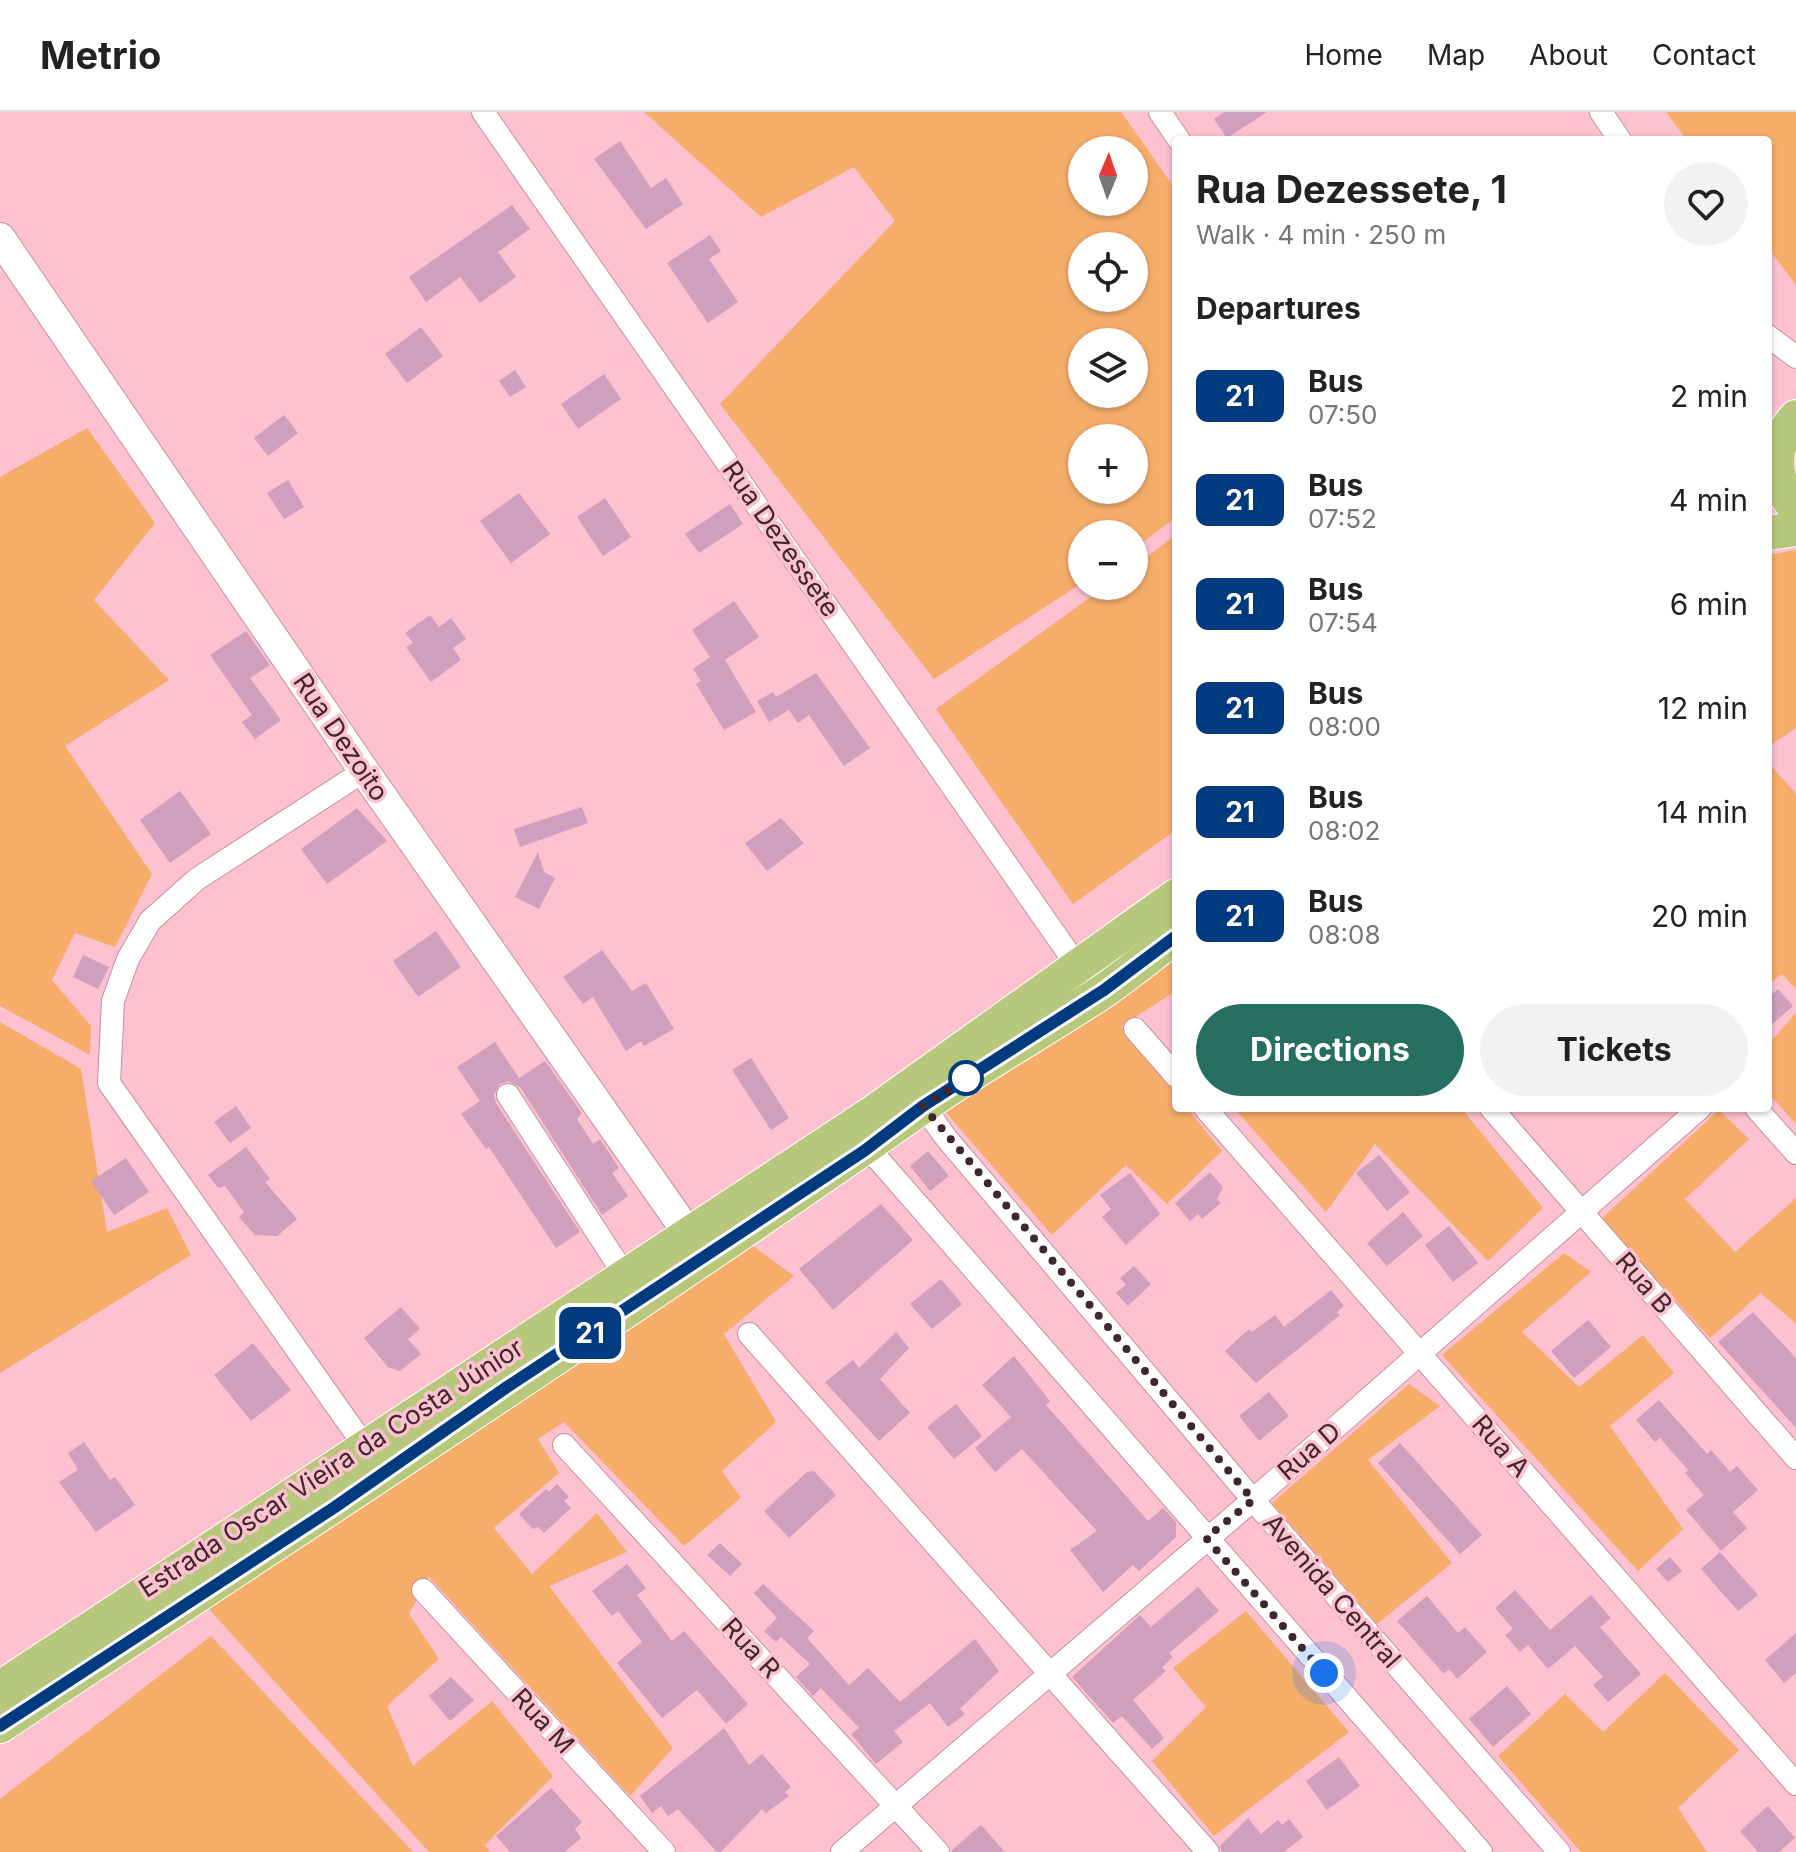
<!DOCTYPE html>
<html lang="en">
<head>
<meta charset="utf-8">
<style>
  body { margin:0; font-family:Inter,sans-serif; background:#f2f2f2; color:#222; height:100vh; display:flex; flex-direction:column; font-size:30px; white-space:nowrap }
  * { box-sizing:border-box; margin:0 }
  p { font-size:26px; color:#767676 }
  .icon { flex:none; width:44px; height:44px; fill:none; stroke:currentColor; stroke-width:2; stroke-linecap:round; stroke-linejoin:round }
  .map { position:relative; flex:1; overflow:hidden }
  .drawer { position:absolute; left:1172px; top:24px; width:600px; height:976px; display:flex; flex-direction:column; background:#fff; border-radius:8px; box-shadow:0 2px 6px #0004 }
  .drawer>* { flex:none }
  .badge { padding:0 16px; border-radius:12px; font-size:28px; line-height:52px }
  .needle { width:52px; rotate:2deg }
  .fabs { position:absolute; left:1068px; top:24px; display:grid; gap:16px }
  .fabs a { display:grid; place-items:center; width:80px; height:80px; border-radius:50%; background:#fff; box-shadow:0 2px 6px #0004; font-size:40px }
  .you { position:absolute; width:40px; height:40px; margin:-20px; border:6px solid #fff; border-radius:50%; background:#1a73e8; box-shadow:0 0 0 12px #1a73e833 }
  .map>.badge { position:absolute; translate:-50% -50%; box-shadow:0 0 0 4px #fff }
  h2 { padding:0 24px; font-size:30px; line-height:72px }
  .round { display:grid; place-items:center; flex:none; width:84px; height:84px; border-radius:42px; background:#f2f2f2 }
  .summary { display:flex; align-items:center; justify-content:space-between; height:136px; padding:0 24px }
  h1 { font-size:38px; font-weight:700; line-height:60px }
  .primary-button { display:flex; gap:16px; margin-top:auto; padding:16px 24px }
  .primary-button a { flex:1; height:92px; border-radius:48px; background:#266d62; color:#fff; font-size:32px; font-weight:700; line-height:92px; text-align:center }
  .primary-button a+a { background:#f2f2f2; color:#222 }
  ul { padding:0; list-style:none }
  li { display:flex; align-items:center; gap:24px; height:104px; padding:0 24px }
  li div { flex:1 }
  li b { display:block; font-size:30px }
  li em { font-style:normal }
  li .badge { min-width:88px; font-weight:700; text-align:center }
  header { display:flex; align-items:center; gap:48px; box-sizing:border-box; height:112px; padding:0 40px; background:#fff; border-bottom:2px solid #e0e0e0 }
  header strong { font-size:38px }
  nav { display:flex; gap:44px; margin-inline-start:auto; font-size:28px }
  .map>svg:first-child { display:block }
  .green { fill:#f6ad6a; fill-rule:evenodd }
  .building { fill:#d09fbd }
  .lines { fill:none; stroke-linecap:round; stroke-linejoin:round }
  .street-casing { stroke:#c78f9d; stroke-width:24 }
  .secondary-casing { stroke:#c78f9d; stroke-width:32 }
  .primary-casing { stroke:#fff; stroke-width:36 }
  .street { stroke:#fff; stroke-width:22 }
  .secondary { stroke:#fff; stroke-width:30 }
  .primary { stroke:#b7c87d; stroke-width:34 }
  .line-casing { stroke:#fff; stroke-width:18 }
  .line { stroke:#003b80; stroke-width:12 }
  .walk { stroke:#3e272d; stroke-width:8; stroke-dasharray:0 14.4 }
  .stop-dot { fill:#fff; stroke:#003b80; stroke-width:4 }
  .labels { text-anchor:middle; stroke-width:7; stroke-linejoin:round; paint-order:stroke }
  .street-label { font-size:26px; fill:#3e272d; stroke:#fdc1d0 }
</style>
</head>
<body>
<header>
<strong>Metrio</strong>
<nav><a>Home</a><a>Map</a><a>About</a><a>Contact</a></nav>
</header>
<div class="map">
<svg width="1796" height="1740" viewBox="0 0 1796 1740">
  <rect width="100%" height="100%" fill="#fdc1d0"/>
  <g class="green">
    <path d="M644,0h477l55,78v327l-42,32v-15h-52v49l-148,96 -214,-275 175,-183 -41,-54 -93,50zM1082,38h52v52h-52zM1082,134h52v52h-52zM1082,230h52v52h-52zM1082,326h52v52h-52z"/>
    <path d="M1666,0h130v173l-28,-37v-108h-81z"/>
    <path d="M87,316l68,95 -61,77 75,80 -104,66 87,128 -37,73 -40,-14 -23,47 39,46 -1,29 -90,-49v-529z"/>
    <path d="M1176,423v295l-103,74 -137,-195 170,-123h28v-20z"/>
    <path d="M1796,438v178l-28,19v-192z"/>
    <path d="M1768,650l28,32v195l-14,-15 -14,11z"/>
    <path d="M1176,832v47l-55,35 55,68v14h11l35,43 -55,53 -41,-39 -74,70 -109,-126z"/>
    <path d="M1796,901v111l-28,-31v-48z"/>
    <path d="M0,910l81,47 26,163 60,-24 24,47 -191,118z"/>
    <path d="M1234,996h227l82,100 -55,53 -113,-117 -49,68z"/>
    <path d="M1719,998l30,29 -64,60 50,53 61,-54v126l-35,-31 -51,45 -109,-119z"/>
    <path d="M749,1131l45,33 -70,58 52,88 -54,49 19,27 -57,48 -120,-124 -26,17 21,34 -65,55 38,46 65,-61 30,39 -78,34 124,162 -43,48 -201,-219 -20,37 30,45 -52,47 26,60 79,-65 61,75 -68,69 5,7h-61l-221,-244z"/>
    <path d="M1564,1141l27,19 -69,60 57,55 64,-52 31,38 -64,53 73,103 -45,42 -196,-216z"/>
    <path d="M1409,1272l31,22 -72,54 84,103 -75,61 -105,-121z"/>
    <path d="M1246,1499l103,121 -135,104 -62,-75 54,-54 -33,-39z"/>
    <path d="M211,1524l202,216h-413v-53z"/>
    <path d="M1665,1561l74,77 -61,58 29,44h-126l-83,-96 67,-62 38,38z"/>
  </g>
  <g class="building">
    <path d="M1224,0h43l-40,26 -13,-19z"/>
    <path d="M620,29l31,47 15,-10 17,26 -37,25 -52,-70z"/>
    <path d="M512,93l18,24 -32,23 18,25 -36,26 -20,-26 -34,25 -17,-25z"/>
    <path d="M710,123l11,16 -12,8 29,43 -30,21 -41,-60z"/>
    <path d="M421,215l22,29 -36,27 -22,-29z"/>
    <path d="M515,258l11,17 -16,10 -11,-16z"/>
    <path d="M604,262l17,25 -43,30 -17,-25z"/>
    <path d="M284,303l14,18 -30,23 -14,-18z"/>
    <path d="M288,368l16,27 -20,12 -17,-26z"/>
    <path d="M519,381l31,41 -39,29 -31,-42z"/>
    <path d="M605,386l26,39 -28,19 -26,-39z"/>
    <path d="M730,392l13,20 -44,29 -14,-19z"/>
    <path d="M734,489l25,36 -34,23 31,52 -32,18 -28,-46 5,-3 -8,-12 17,-12 -18,-27z"/>
    <path d="M430,503l9,12 12,-9 15,21 -13,9 8,12 -30,22 -25,-35 7,-4 -8,-10z"/>
    <path d="M246,519l24,34 -20,13 31,42 -26,19 -13,-17 10,-7 -42,-60z"/>
    <path d="M816,561l54,75 -26,18 -35,-51 -11,8 -9,-13 -20,12 -12,-21 16,-9 3,5z"/>
    <path d="M180,679l31,43 -41,29 -30,-43z"/>
    <path d="M582,695l6,16 -68,24 -6,-18z"/>
    <path d="M357,696l30,33 -60,43 -26,-35z"/>
    <path d="M781,706l23,25 -37,28 -22,-28z"/>
    <path d="M538,740l6,20 11,6 -16,31 -24,-12z"/>
    <path d="M436,819l25,36 -43,30 -25,-36z"/>
    <path d="M602,838l30,41 14,-8 28,46 -30,17 -3,-5 -15,10 -33,-54 -10,7 -20,-27z"/>
    <path d="M83,843l26,12 -11,22 -25,-12z"/>
    <path d="M1778,877l15,17 -25,22v-31z"/>
    <path d="M495,930l24,36 26,-17 37,52 -5,6 16,25 7,-5 19,29 -7,5 16,23 -26,19 -82,-128 -12,-6 -8,3 -6,11 2,8 84,129 -24,16 -67,-101 -3,2 -25,-35 19,-13 -23,-34z"/>
    <path d="M751,946l38,60 -18,12 -39,-60z"/>
    <path d="M236,994l15,22 -21,15 -16,-21z"/>
    <path d="M246,1035l24,32 -5,3 32,37 -20,17 -22,-1 -16,-18 5,-5 -19,-26 -7,2 -10,-13z"/>
    <path d="M928,1039l21,25 -19,15 -20,-25z"/>
    <path d="M1379,1043l31,37 -23,19 -31,-38z"/>
    <path d="M126,1046l23,34 -35,23 -23,-34z"/>
    <path d="M1210,1060l13,15 -6,12 4,4 -19,16 -4,-5 -8,7 -15,-18z"/>
    <path d="M1130,1061l30,41 -34,31 -24,-28 9,-8 -11,-14z"/>
    <path d="M881,1092l32,36 -80,70 -34,-41z"/>
    <path d="M1403,1100l20,24 -36,30 -20,-23z"/>
    <path d="M1449,1114l29,37 -25,19 -28,-37z"/>
    <path d="M1134,1154l17,18 -23,22 -12,-13 10,-8 -6,-7z"/>
    <path d="M941,1167l21,25 -30,25 -22,-25z"/>
    <path d="M1331,1178l13,16 -7,6 3,3 -84,68 -31,-32 24,-22 3,3 23,-17 9,12z"/>
    <path d="M401,1195l19,22 -12,10 13,15 -21,17 -12,-4 -24,-29z"/>
    <path d="M1753,1200l43,46v70l-78,-86z"/>
    <path d="M1588,1208l23,27 -37,31 -23,-27z"/>
    <path d="M896,1220l13,16 -29,31 30,34 -31,28 -54,-59 28,-22 6,8z"/>
    <path d="M253,1231l38,47 -40,31 -37,-46z"/>
    <path d="M1014,1244l36,45 -4,4 102,116 15,-13 13,14v15l-37,34 -6,-6 -30,27 -33,-42 27,-19 -75,-82 -27,23 -20,-24 36,-31 -29,-32z"/>
    <path d="M1269,1280l20,24 -30,25 -20,-25z"/>
    <path d="M1659,1288l48,54 4,-4 19,22 7,-6 21,24 -25,22 14,16 -26,23 -35,-41 18,-15 -19,-22 3,-3 -28,-32 -5,4 -19,-22z"/>
    <path d="M956,1292l26,32 -28,23 -27,-32z"/>
    <path d="M84,1330l26,38 5,-3 20,28 -39,27 -37,-50 19,-12 -10,-17z"/>
    <path d="M1400,1331l82,92 -22,19 -82,-91z"/>
    <path d="M814,1359l22,24 -47,43 -25,-27 43,-39z"/>
    <path d="M557,1372l12,13 -5,4 7,7 -27,25 -6,-6 -5,2 -14,-15 27,-25 3,3z"/>
    <path d="M720,1431l22,21 -12,12 -23,-21z"/>
    <path d="M1720,1440l38,43 -20,16 -37,-42z"/>
    <path d="M1670,1445l12,14 -14,11 -12,-13z"/>
    <path d="M627,1452l19,24 -9,7 35,46 12,-10 64,73 -22,20 -29,-34 -35,28 -45,-55 25,-21 -24,-31 -6,5 -20,-25z"/>
    <path d="M763,1472l51,47 -7,7 42,47 19,-17 32,34 75,-63 24,32 -39,38 5,5 -17,13 -18,-24 -36,28 9,11 -27,22 -25,-30 8,-6 -38,-40 -8,8 -17,-19 14,-13 -29,-27 -5,5 -12,-11 13,-13 -23,-25z"/>
    <path d="M1198,1475l21,24 -50,42 4,4 -11,10 4,4 -33,29 31,38 -12,11 -30,-33 -9,7 -41,-46 68,-62 11,12z"/>
    <path d="M1515,1478l35,40 41,-35 20,23 -11,9 41,47 -33,28 -15,-17 10,-8 -28,-31 -27,23 -20,-24 -8,7 -15,-17 8,-6 -18,-21z"/>
    <path d="M1427,1484l31,37 7,-6 22,25 -30,27 -7,-9 -7,3 -46,-52z"/>
    <path d="M1796,1521v40l-12,10 -19,-23z"/>
    <path d="M451,1565l23,23 -24,21 -21,-25z"/>
    <path d="M1507,1574l24,28 -38,33 -24,-28z"/>
    <path d="M724,1616l25,37 13,-11 29,33 -6,5 4,4 -23,17 -4,-4 -41,43h-4l-39,-43 -10,7 -7,-10 -9,7 -12,-17z"/>
    <path d="M1339,1645l21,29 -33,24 -21,-29z"/>
    <path d="M551,1676l31,34 -7,7 6,9 -16,14h-55l-14,-16z"/>
    <path d="M1768,1694l27,32 -16,14h-21l-18,-21z"/>
    <path d="M1248,1706l13,16 17,-14 4,5 7,-6 14,18 -19,15h-62l-2,-6z"/>
    <path d="M981,1713l24,27h-53v-2z"/>
  </g>
  <g class="lines">
    <g class="street-casing">
      <g id="street">
        <path d="M483,0l595,855"/>
        <path d="M1160,0l19,28"/>
        <path d="M1601,0l19,28"/>
        <path d="M1768,224l28,21"/>
        <path d="M364,659l-167,108 -47,42 -22,38 -15,42 -4,82 257,365"/>
        <path d="M1135,917l41,47"/>
        <path d="M508,983l116,179"/>
        <path d="M923,994l24,33 306,361 306,352"/>
        <path d="M1205,996l591,676"/>
        <path d="M1491,996l305,350"/>
        <path d="M1756,996l40,45"/>
        <path d="M864,1039l14,8 603,693"/>
        <path d="M749,1222l459,518"/>
        <path d="M564,1333l374,407"/>
        <path d="M423,1478l241,262"/>
        <path d="M842,1740l411,-352 447,-392"/>
      </g>
    </g>
    <g class="secondary-casing">
      <path id="secondary" d="M0,126l364,533 324,462"/>
    </g>
    <g class="primary-casing">
      <g id="primary">
        <path d="M1796,305c-26,28 -24,65 0,92"/>
        <path d="M1768,421l28,-4"/>
        <path d="M0,1576l871,-574 305,-218"/>
        <path d="M0,1614c308,-205 620,-406 922,-619 58,-41 121,-76 180,-115 26,-18 50,-38 74,-56"/>
      </g>
    </g>
    <use href="#street" class="street"/>
    <use href="#secondary" class="secondary"/>
    <use href="#primary" class="primary"/>
  </g>
  <g class="lines">
    <g class="line-casing">
      <path id="line" d="M0,1614l335,-219 172,-120 357,-236 59,-45 181,-116 72,-54"/>
    </g>
    <use href="#line" class="line"/>
    <path class="walk" d="M966,966l9,-5 -52,33 330,394 -47,38 118,135"/>
  </g>
  <circle class="stop-dot" cx="966" cy="966" r="16"/>
  <g class="labels">
    <g class="street-label">
      <text transform="translate(781 427) rotate(55)" y="9">Rua Dezessete</text>
      <text transform="translate(341 625) rotate(56)" y="9">Rua Dezoito</text>
      <text transform="translate(1644 1171) rotate(49)" y="9">Rua B</text>
      <text transform="translate(1501 1334) rotate(49)" y="9">Rua A</text>
      <text transform="translate(1309 1339) rotate(-41)" y="9">Rua D</text>
      <text transform="translate(331 1356) rotate(-33)" y="9">Estrada Oscar Vieira da Costa Júnior</text>
      <text transform="translate(1332 1479) rotate(49)" y="9">Avenida Central</text>
      <text transform="translate(751 1536) rotate(47)" y="9">Rua R</text>
      <text transform="translate(543 1609) rotate(47)" y="9">Rua M</text>
    </g>
  </g>
</svg>
<div class="fabs">
<a><svg class="needle" viewBox="-14 -14 28 28"><path d="M0-13l5 13h-10z" fill="#e53935"/><path d="M0 13l5-13h-10z" fill="#767676"/></svg></a>
<a><svg class="icon" aria-label="locate" viewBox="0 0 24 24"><circle cx="12" cy="12" r="6"/><path d="M12 2v4M12 18v4M2 12h4M18 12h4"/></svg></a>
<a><svg class="icon" aria-label="layers" viewBox="0 0 24 24"><path d="M12 4l9 5-9 5-9-5zM3 14l9 5 9-5"/></svg></a>
<a>+</a>
<a>−</a>
</div>
<div class="you" style="left:1324px;top:1561px"></div>
<b class="badge" style="left:590px;top:1221px;background:#003b80;color:#fff">21</b>
<section class="drawer">
<div class="summary"><div><h1>Rua Dezessete, 1</h1><p>Walk · 4 min · 250 m</p></div><a class="round"><svg class="icon" aria-label="heart" viewBox="0 0 24 24"><path d="M12 20l-8-8c-3-5 5-10 8-4 3-6 11-1 8 4z"/></svg></a></div>
<h2>Departures</h2>
<ul>
<li><span class="badge" style="background:#003b80;color:#fff">21</span><div><b>Bus</b><p>07:50</p></div><em>2 min</em></li>
<li><span class="badge" style="background:#003b80;color:#fff">21</span><div><b>Bus</b><p>07:52</p></div><em>4 min</em></li>
<li><span class="badge" style="background:#003b80;color:#fff">21</span><div><b>Bus</b><p>07:54</p></div><em>6 min</em></li>
<li><span class="badge" style="background:#003b80;color:#fff">21</span><div><b>Bus</b><p>08:00</p></div><em>12 min</em></li>
<li><span class="badge" style="background:#003b80;color:#fff">21</span><div><b>Bus</b><p>08:02</p></div><em>14 min</em></li>
<li><span class="badge" style="background:#003b80;color:#fff">21</span><div><b>Bus</b><p>08:08</p></div><em>20 min</em></li>
</ul>
<div class="primary-button"><a>Directions</a><a>Tickets</a></div>
</section>
</div>
</body>
</html>
